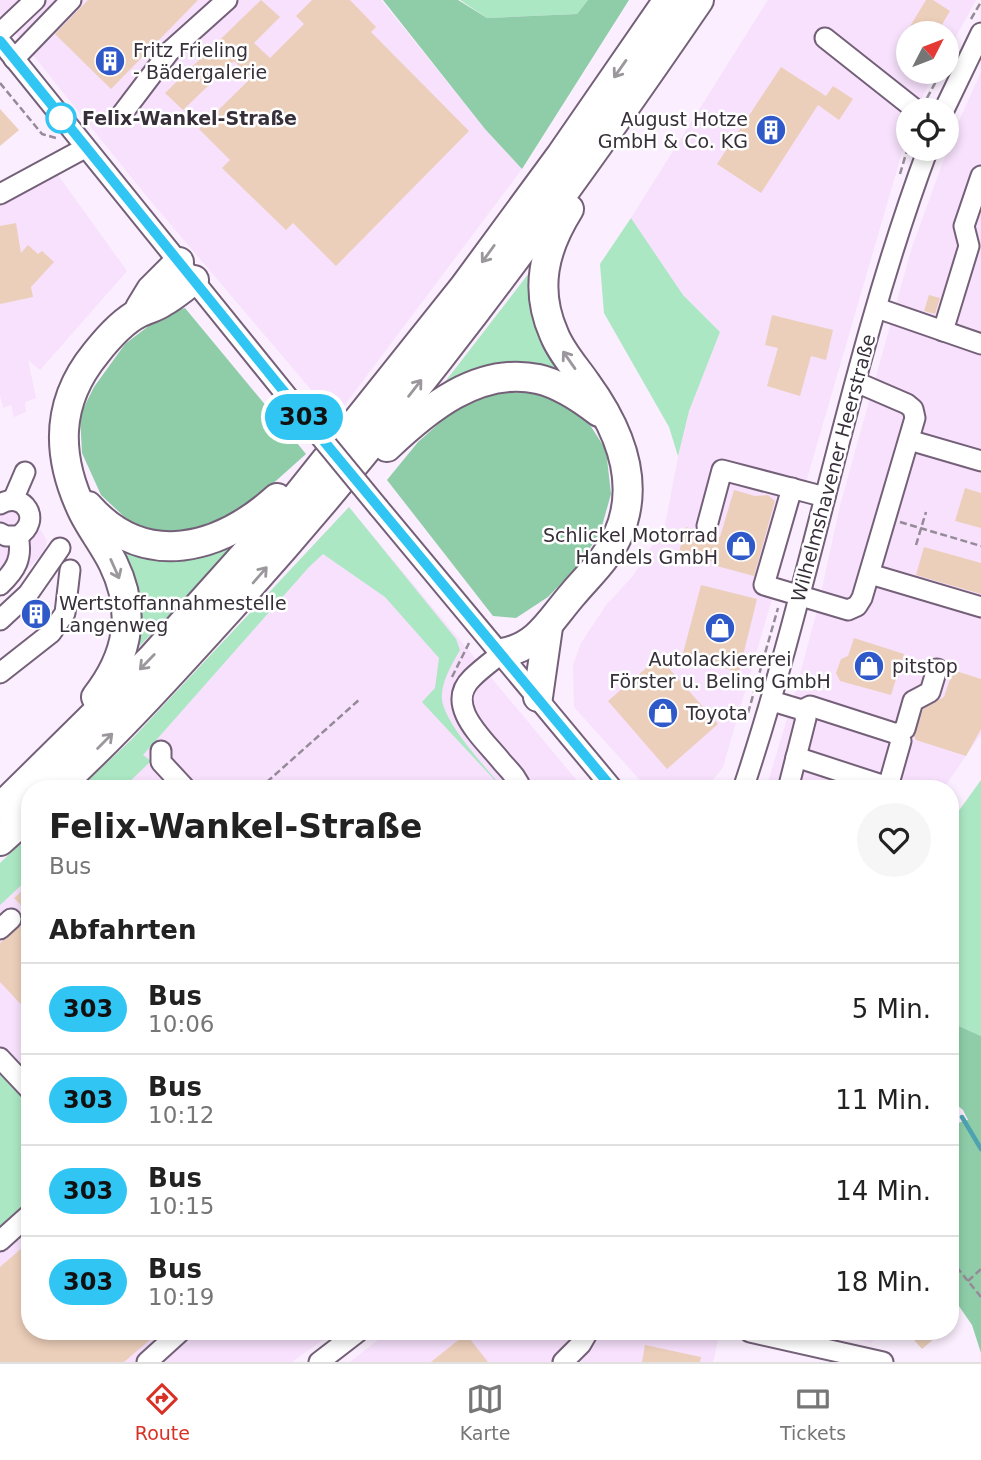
<!DOCTYPE html>
<html lang="de">
<head>
<meta charset="utf-8">
<style>
  body { margin:0; font-family:"DejaVu Sans",sans-serif; background:#f6f6f6; color:#222; height:100vh; display:flex; flex-direction:column; font-size:26px; white-space:nowrap }
  * { box-sizing:border-box; margin:0 }
  p { font-size:23px; color:#767676 }
  .icon { flex:none; width:38px; height:38px; fill:none; stroke:currentColor; stroke-width:2; stroke-linecap:round; stroke-linejoin:round }
  .map { position:relative; flex:1; overflow:hidden }
  .sheet { position:absolute; left:21px; top:780px; width:938px; height:560px; display:flex; flex-direction:column; background:#fff; border-radius:28px; box-shadow:0 4px 10px #0003 }
  .sheet>* { flex:none }
  .badge { padding:0 14px; border-radius:23px; font-size:24px; line-height:46px }
  .needle { width:46px; rotate:48deg }
  .buttons { position:absolute; left:896px; top:21px; display:grid; gap:14px }
  .buttons a { display:grid; place-items:center; width:63px; height:63px; border-radius:50%; background:#fff; box-shadow:0 4px 10px #0003; font-size:35px }
  .map>.badge { position:absolute; translate:-50% -50%; box-shadow:0 0 0 4px #fff }
  h2 { padding:0 28px; font-size:26px; line-height:63px }
  .round { display:grid; place-items:center; flex:none; width:74px; height:74px; border-radius:37px; background:#f6f6f6 }
  .summary { display:flex; align-items:center; justify-content:space-between; height:119px; padding:0 28px }
  h1 { font-size:33px; font-weight:700; line-height:52px }
  ul { padding:0; list-style:none }
  li { display:flex; align-items:center; gap:21px; height:91px; padding:0 28px; border-top:2px solid #e0e0e0 }
  li div { flex:1 }
  li b { display:block; font-size:26px }
  li em { font-style:normal }
  li .badge { min-width:77px; font-weight:700; text-align:center }
  .dock { display:flex; justify-content:space-around; align-items:center; height:98px; border-top:2px solid #e0e0e0; background:#fff; font-size:19px; color:#767676 }
  .dock a { display:grid; justify-items:center; gap:4px }
  .dock .selected { color:#d93025 }
  .map>svg:first-child { display:block }
  .built { fill:#f7e1fc }
  .green { fill:#abe7c3 }
  .forest { fill:#8ecda8 }
  .lines { fill:none; stroke-linecap:round; stroke-linejoin:round }
  .stream { stroke:#4fa2b0; stroke-width:4.5 }
  .building { fill:#eccfba }
  .minor-casing { stroke:#746078; stroke-width:23 }
  .highway-casing { stroke:#746078; stroke-width:32 }
  .path { stroke:#958b98; stroke-width:2.5; stroke-dasharray:7 3.5; stroke-linecap:butt }
  .minor { stroke:#fff; stroke-width:19 }
  .highway { stroke:#fff; stroke-width:28 }
  .minor-bridge-casing { stroke:#746078; stroke-width:23; stroke-linecap:butt }
  .minor-bridge { stroke:#fff; stroke-width:19 }
  .oneway { stroke:#9b979c }
  .line-casing { stroke:#fff; stroke-width:16 }
  .line { stroke:#30c5f3; stroke-width:10 }
  .stop-dot { fill:#fff; stroke:#30c5f3; stroke-width:3.5 }
  .labels { text-anchor:middle; stroke-width:5; stroke-linejoin:round; paint-order:stroke }
  .poi-label { font-size:19px; fill:#372f39; stroke:#fff; text-anchor:start }
  .stop-label { font-size:19px; font-weight:bold; fill:#372f39; stroke:#fff; text-anchor:start }
  .street-label { font-size:19px; fill:#372f39; stroke:#fff }
</style>
</head>
<body>
<div class="map">
<svg width="981" height="1362" viewBox="0 0 981 1362">
  <rect width="100%" height="100%" fill="#fbeefe"/>
  <g class="built">
    <path d="M0,0h381l104,129 37,40 -187,249 -191,-225 -144,-179z"/>
    <path d="M768,0h208l-29,53v-20h-39v39h28l-21,38h-7v22l-185,635 -17,22h-58l-74,-82 -1,-42 8,-22 26,-39 26,-28 32,-51 20,-104 35,-89 -37,-37 -52,-77z"/>
    <path d="M981,72v662l-38,55h-177l29,-97 22,-81 24,-109 71,-255 42,-115z"/>
    <path d="M55,171l72,100 -87,99 -12,-10 8,38 -11,4 1,10 -12,5 -3,-12 -8,3 -3,-13v-193z"/>
    <path d="M0,501l29,9 18,31 -3,12 -44,43z"/>
    <path d="M349,507l235,282h-503l86,-84z"/>
    <path d="M30,840v492h304l-42,30h-292v-495z"/>
    <path d="M388,1332h301l30,5 -6,25h-363z"/>
    <path d="M824,1332h60l-13,11z"/>
  </g>
  <g class="green">
    <path d="M460,0h128l-11,14 -90,4z"/>
    <path d="M631,218l52,77 37,37 -31,79 -11,45 -9,-29 -65,-114 -4,-49z"/>
    <path d="M536,264l40,118 -135,5z"/>
    <path d="M349,507l107,132 4,11c-8,14 -20,34 -18,50 4,26 45,68 61,89l-81,-87 13,-14 4,-30 -54,-61 -62,-43 -14,13 -166,188 8,6 -29,28h-43l52,-49z"/>
    <path d="M100,525l139,17 -105,110z"/>
    <path d="M981,780v256l-31,-14v-199z"/>
    <path d="M30,835v42l-30,28v-42z"/>
    <path d="M0,1073l30,33v92l-30,29z"/>
  </g>
  <g class="forest">
    <path d="M383,0h75l29,18 90,-4 11,-14h41l-107,169 -37,-40z"/>
    <path d="M185,308l121,146 -65,58 -44,17 -30,3 -35,-8 -31,-29 -19,-42 -2,-38 14,-28 31,-43 42,-32z"/>
    <path d="M541,392l42,22 23,36 5,44 -11,39 -23,34 -29,30 -32,21 -23,-2 -106,-136 31,-38 34,-30 43,-19z"/>
    <path d="M950,1022l31,14v317l-9,-28 -22,-32v-184l8,14 10,-3 -5,-10 -13,-11z"/>
  </g>
  <g class="lines">
    <path class="stream" d="M962,1117l19,32"/>
  </g>
  <g class="building">
    <path d="M88,0h110l-87,89 -56,-55z"/>
    <path d="M261,0l19,17 -26,26 16,15 34,-34 -8,-8 16,-16h38l26,27 -5,5 98,99 -133,135 -43,-43 -7,7 -64,-62 8,-8 -31,-31 52,-51 -17,-17 -51,49 -18,-17z"/>
    <path d="M926,0h7l17,11 -13,22h-31z"/>
    <path d="M781,67l45,29 7,-10 20,13 -14,21 -21,-15 -57,88 -44,-29z"/>
    <path d="M0,109l19,21 -19,16z"/>
    <path d="M16,223l5,30 7,-8 10,9 4,-3 12,11 -23,25 2,10 -33,7v-78z"/>
    <path d="M929,295l11,3 -5,16 -11,-3z"/>
    <path d="M772,315l61,15 -7,30 -15,-4 -11,40 -33,-10 11,-38 -13,-3z"/>
    <path d="M965,488l16,5v35l-26,-7z"/>
    <path d="M734,490l21,6 13,-1 7,6 -21,75 -41,-11 1,-3 -35,-10 7,-25 10,3 7,8 11,-2 6,1z"/>
    <path d="M924,547l57,16v31l-65,-19z"/>
    <path d="M701,585l56,14 -18,73 -57,-15z"/>
    <path d="M39,602l10,10 -15,14 -10,-10z"/>
    <path d="M854,638l50,16 -13,41 -51,-14 -4,-8 5,-14 7,-3z"/>
    <path d="M659,657l59,67 -51,45 -59,-68z"/>
    <path d="M953,670l28,9v50l-15,27 -50,-16 -2,-4 9,-27 21,-12z"/>
    <path d="M30,884v31l-16,-17z"/>
    <path d="M30,916v98l-30,-32v-39z"/>
    <path d="M30,1241v91h129l-35,30h-124v-95z"/>
    <path d="M907,1332h35l-20,17z"/>
    <path d="M466,1334l22,28h-57z"/>
    <path d="M645,1345l56,12 -1,5h-58z"/>
  </g>
  <g class="lines">
    <g class="minor-casing">
      <g id="minor">
        <path d="M0,33l35,-33"/>
        <path d="M825,38l91,72"/>
        <path d="M0,41l300,371"/>
        <path d="M14,59l57,-59"/>
        <path d="M944,110l37,-77"/>
        <path d="M122,114l47,-62 58,-52"/>
        <path d="M0,194l85,-46"/>
        <path d="M877,308l104,36"/>
        <path d="M943,331l26,-85 -5,-20 17,-50"/>
        <path d="M909,440l72,21"/>
        <path d="M792,488l-28,97 84,25 9,-4 5,-8 53,-180 -2,-9 -6,-5 -51,-22"/>
        <path d="M13,500l12,-28"/>
        <path d="M0,504c24,-14 43,17 18,32h-12l-6,-3"/>
        <path d="M379,508l234,281"/>
        <path d="M707,526l15,-56 103,27"/>
        <path d="M870,574l111,33"/>
        <path d="M0,585c16,-15 23,-27 18,-49"/>
        <path d="M0,620l28,-26 32,-46"/>
        <path d="M502,653c-10,8 -21,16 -30,25 -29,28 13,62 30,84 7,8 16,16 19,27"/>
        <path d="M0,673l51,-40 14,-20 5,-43"/>
        <path d="M772,701l30,9 4,8 -18,71"/>
        <path d="M802,710l8,-4 87,28 8,-5 8,-28 17,-9 7,-23"/>
        <path d="M161,751v11l25,27"/>
        <path d="M796,757l92,30 13,-46 -4,-7"/>
        <path d="M743,789c70,-210 107,-432 185,-640"/>
        <path d="M0,929l11,-10"/>
        <path d="M0,1058l30,32"/>
        <path d="M0,1241l30,-27"/>
        <path d="M750,1332l133,30"/>
        <path d="M147,1362l32,-29"/>
        <path d="M319,1362l39,-30"/>
        <path d="M563,1362l18,-18 7,-12"/>
      </g>
    </g>
    <g class="highway-casing">
      <g id="highway">
        <path d="M140,308l11,-18 28,-28"/>
        <path d="M387,447c39,-37 91,-81 151,-68 22,5 43,19 61,33"/>
        <path d="M88,506c57,65 132,43 189,-8"/>
        <path d="M502,653c36,-6 49,-34 71,-59 16,-19 34,-35 45,-59 24,-54 0,-108 -32,-152 -11,-16 -25,-31 -32,-49 -20,-45 -10,-85 15,-125"/>
        <path d="M96,697c32,-41 41,-85 17,-134 -9,-18 -21,-33 -30,-51 -27,-56 -28,-109 13,-159 11,-14 27,-32 43,-40 8,-4 17,-6 24,-11 11,-6 21,-15 31,-22"/>
        <path d="M538,697l10,-70"/>
        <path d="M56,789c62,-57 119,-120 176,-183 171,-189 323,-395 467,-606"/>
        <path d="M0,808l151,-149 147,-164 166,-208 97,-132 107,-155"/>
        <path d="M0,841l30,-27"/>
      </g>
    </g>
    <g class="path">
      <path d="M971,19l10,-17"/>
      <path d="M947,62l5,-10"/>
      <path d="M0,83l42,51 14,4"/>
      <path d="M927,98l14,-26"/>
      <path d="M900,174l8,-27"/>
      <path d="M900,522l81,24"/>
      <path d="M916,545l10,-33"/>
      <path d="M452,677l17,-34"/>
      <path d="M748,713l30,-105"/>
      <path d="M259,789l101,-90"/>
      <path d="M565,789l23,-7"/>
      <path d="M720,789l6,-5"/>
      <path d="M950,1259l31,38"/>
      <path d="M968,1281l13,-12"/>
    </g>
    <use href="#minor" class="minor"/>
    <use href="#highway" class="highway"/>
    <g class="minor-bridge-casing">
      <path id="minor-bridge" d="M300,412l79,96"/>
    </g>
    <use href="#minor-bridge" class="minor-bridge"/>
  </g>
  <defs><path id="oneway-shaft" d="M-6 0H5M1.5-3L5.5 0L1.5 3" fill="none" stroke-width="1.6" stroke-linecap="round" stroke-linejoin="round" transform="scale(1.75)"/></defs>
  <g class="oneway">
    <use href="#oneway-shaft" transform="translate(620 69) rotate(125)"/>
    <use href="#oneway-shaft" transform="translate(488 254) rotate(126)"/>
    <use href="#oneway-shaft" transform="translate(569 360) rotate(-125)"/>
    <use href="#oneway-shaft" transform="translate(415 388) rotate(-52)"/>
    <use href="#oneway-shaft" transform="translate(115 569) rotate(66)"/>
    <use href="#oneway-shaft" transform="translate(260 575) rotate(-49)"/>
    <use href="#oneway-shaft" transform="translate(147 662) rotate(134)"/>
    <use href="#oneway-shaft" transform="translate(105 741) rotate(-45)"/>
  </g>
  <g class="lines">
    <g class="line-casing">
      <path id="line" d="M0,41l332,410 281,338"/>
    </g>
    <use href="#line" class="line"/>
  </g>
  <defs>
    <g id="building-disc" transform="scale(1.575)"><circle r="9.5" fill="#2f59c9" stroke="#fff"/><path d="M-4-6H4V6H1V3H-1V6H-4ZM-2.5-4.3h1.7v1.8h-1.7ZM.8-4.3h1.7v1.8H.8ZM-2.5-1h1.7V.8h-1.7ZM.8-1h1.7V.8H.8Z" fill="#fff"/></g>
    <g id="shop-disc" transform="scale(1.575)"><circle r="9.5" fill="#2f59c9" stroke="#fff"/><path d="M-5-2.5h2.3a2.7 3.5 0 0 1 5.4 0H5L5.5 6h-11ZM-1.5-2.5h3a1.5 2.3 0 0 0-3 0Z" fill="#fff"/></g>
  </defs>
  <g fill-rule="evenodd">
    <use href="#building-disc" x="110" y="61"/>
    <use href="#building-disc" x="771" y="130"/>
    <use href="#shop-disc" x="741" y="546"/>
    <use href="#building-disc" x="36" y="614"/>
    <use href="#shop-disc" x="720" y="628"/>
    <use href="#shop-disc" x="869" y="666"/>
    <use href="#shop-disc" x="663" y="713"/>
  </g>
  <circle class="stop-dot" cx="61" cy="118" r="14"/>
  <g class="labels">
    <g class="poi-label">
      <text x="133" y="57">Fritz Frieling<tspan x="133" dy="22">- Bädergalerie</tspan></text>
      <text x="748" y="126" text-anchor="end">August Hotze<tspan x="748" dy="22">GmbH &amp; Co. KG</tspan></text>
      <text x="718" y="542" text-anchor="end">Schlickel Motorrad<tspan x="718" dy="22">Handels GmbH</tspan></text>
      <text x="59" y="610">Wertstoffannahmestelle<tspan x="59" dy="22">Langenweg</tspan></text>
      <text x="720" y="666" text-anchor="middle">Autolackiererei<tspan x="720" dy="22">Förster u. Beling GmbH</tspan></text>
      <text x="892" y="673">pitstop</text>
      <text x="686" y="720">Toyota</text>
    </g>
    <g class="stop-label">
      <text x="82" y="125">Felix-Wankel-Straße</text>
    </g>
    <g class="street-label">
      <text transform="translate(833 468) rotate(-75)" y="7">Wilhelmshavener Heerstraße</text>
    </g>
  </g>
</svg>
<div class="buttons">
<a><svg class="needle" viewBox="-14 -14 28 28"><path d="M0-13l5 13h-10z" fill="#e53935"/><path d="M0 13l5-13h-10z" fill="#767676"/></svg></a>
<a><svg class="icon" aria-label="locate" viewBox="0 0 24 24"><circle cx="12" cy="12" r="6"/><path d="M12 2v4M12 18v4M2 12h4M18 12h4"/></svg></a>
</div>
<b class="badge" style="left:304px;top:417px;background:#30c5f3;color:#111">303</b>
<section class="sheet">
<div class="summary"><div><h1>Felix-Wankel-Straße</h1><p>Bus</p></div><a class="round"><svg class="icon" aria-label="heart" viewBox="0 0 24 24"><path d="M12 20l-8-8c-3-5 5-10 8-4 3-6 11-1 8 4z"/></svg></a></div>
<h2>Abfahrten</h2>
<ul>
<li><span class="badge" style="background:#30c5f3;color:#111">303</span><div><b>Bus</b><p>10:06</p></div><em>5 Min.</em></li>
<li><span class="badge" style="background:#30c5f3;color:#111">303</span><div><b>Bus</b><p>10:12</p></div><em>11 Min.</em></li>
<li><span class="badge" style="background:#30c5f3;color:#111">303</span><div><b>Bus</b><p>10:15</p></div><em>14 Min.</em></li>
<li><span class="badge" style="background:#30c5f3;color:#111">303</span><div><b>Bus</b><p>10:19</p></div><em>18 Min.</em></li>
</ul>
</section>
</div>
<nav class="dock">
<a class="selected"><svg class="icon" aria-label="directions" viewBox="0 0 24 24"><path d="M12 3l9 9-9 9-9-9zM9 14v-3h6M13 9l2 2-2 2"/></svg>Route</a>
<a><svg class="icon" aria-label="map" viewBox="0 0 24 24"><path d="M3 6l6-2 6 2 6-2v14l-6 2-6-2-6 2zM9 4v14M15 6v14"/></svg>Karte</a>
<a><svg class="icon" aria-label="tickets" viewBox="0 0 24 24"><path d="M3 7h18v10H3zM15 7v10"/></svg>Tickets</a>
</nav>
</body>
</html>
